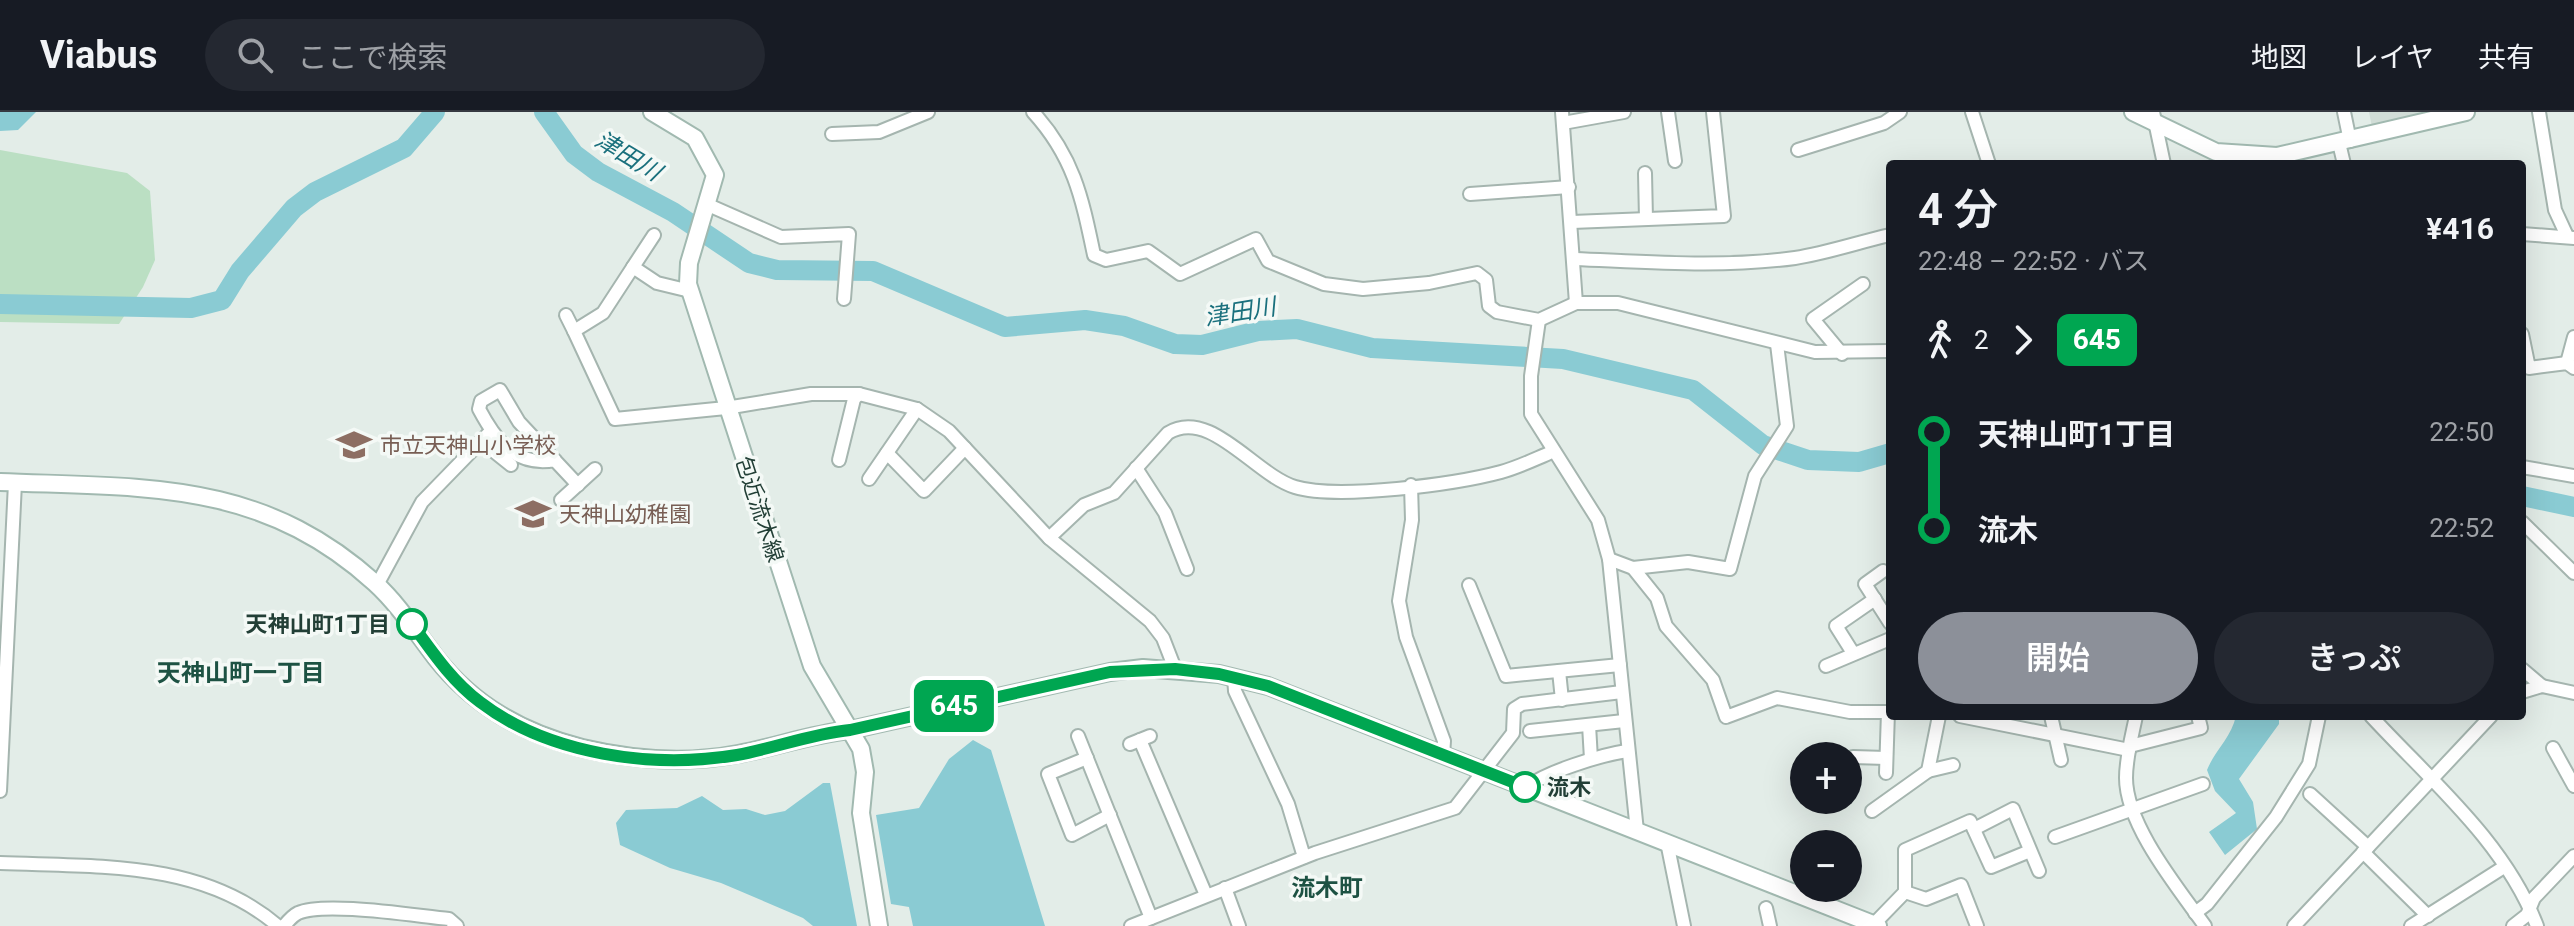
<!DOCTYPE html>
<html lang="ja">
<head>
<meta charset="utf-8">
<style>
  body { margin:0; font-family:Roboto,"Noto Sans JP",sans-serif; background:#242831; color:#f1f3f6; height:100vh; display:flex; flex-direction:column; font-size:30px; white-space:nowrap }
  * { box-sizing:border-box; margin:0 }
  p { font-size:26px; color:#9ea1a6 }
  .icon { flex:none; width:44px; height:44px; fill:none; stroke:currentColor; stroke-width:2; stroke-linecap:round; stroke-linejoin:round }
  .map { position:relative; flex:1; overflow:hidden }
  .sheet { position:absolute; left:1886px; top:48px; width:640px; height:560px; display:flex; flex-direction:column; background:#171b24; border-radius:8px; box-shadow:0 8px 32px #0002 }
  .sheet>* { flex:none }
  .badge { padding:0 16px; border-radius:12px; font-size:28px; line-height:52px }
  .buttons { position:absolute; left:1790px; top:630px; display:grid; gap:16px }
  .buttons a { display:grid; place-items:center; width:72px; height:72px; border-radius:50%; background:#171b24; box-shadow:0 8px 32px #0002; font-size:40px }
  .map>.badge { position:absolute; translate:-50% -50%; box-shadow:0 0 0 4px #fff }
  .legs { display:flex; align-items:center; gap:12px; height:88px; padding:0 32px; font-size:26px }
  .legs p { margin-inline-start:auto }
  .overview { display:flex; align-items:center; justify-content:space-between; height:136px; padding:0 32px }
  h1 { font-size:44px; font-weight:600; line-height:60px }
  .action { display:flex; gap:16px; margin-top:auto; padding:16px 32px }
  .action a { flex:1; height:92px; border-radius:48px; background:#8c9099; color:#fff; font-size:32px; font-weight:600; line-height:92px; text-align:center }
  .action a+a { background:#242831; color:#f1f3f6 }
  ul { padding:0 32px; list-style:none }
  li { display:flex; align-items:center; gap:28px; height:96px; font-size:30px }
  li i { display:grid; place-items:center; width:12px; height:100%; margin:0 10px; background:currentColor }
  li i::after { content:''; width:20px; height:20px; margin:-10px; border:6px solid; border-radius:50%; background:#171b24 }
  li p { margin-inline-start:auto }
  li:first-child i { background:linear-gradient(#0000 50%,currentColor 0) }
  li:last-child i { background:linear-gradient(currentColor 50%,#0000 0) }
  header { display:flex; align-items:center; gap:48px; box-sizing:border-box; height:112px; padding:0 40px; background:#171b24; border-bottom:2px solid #363941 }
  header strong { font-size:38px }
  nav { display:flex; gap:44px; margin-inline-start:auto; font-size:28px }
  .search { width:560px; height:72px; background:#242831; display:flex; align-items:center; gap:20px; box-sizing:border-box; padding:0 28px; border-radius:44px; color:#9ea1a6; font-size:30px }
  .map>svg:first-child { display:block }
  .built { fill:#d1ddd7 }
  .green { fill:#bbdfc3 }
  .water { fill:#8acbd3 }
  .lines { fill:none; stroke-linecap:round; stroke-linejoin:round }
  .river { stroke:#8acbd3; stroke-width:20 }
  .street-casing { stroke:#a5b5af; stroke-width:16 }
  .secondary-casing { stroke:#a1b9b0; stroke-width:20 }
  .street { stroke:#fff; stroke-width:12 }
  .secondary { stroke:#fff; stroke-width:16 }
  .line-1-casing { stroke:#fff; stroke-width:18 }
  .line-1 { stroke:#00a651; stroke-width:12 }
  .stop-1-dot { fill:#fff; stroke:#00a651; stroke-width:4 }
  .labels { text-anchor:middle; stroke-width:7; stroke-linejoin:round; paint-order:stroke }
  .education-label { font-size:22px; fill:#785e54; stroke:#f4f9f6; text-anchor:start }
  .street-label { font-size:22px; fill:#223f36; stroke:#f4f9f6 }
  .stop-label { font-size:22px; font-weight:bold; fill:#223f36; stroke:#f4f9f6; text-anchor:end }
  .water-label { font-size:24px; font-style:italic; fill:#1a707d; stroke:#f4f9f6 }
  .neighbourhood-label { font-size:24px; font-weight:bold; fill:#1d5243; stroke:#f4f9f6 }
</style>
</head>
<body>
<header>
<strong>Viabus</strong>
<div class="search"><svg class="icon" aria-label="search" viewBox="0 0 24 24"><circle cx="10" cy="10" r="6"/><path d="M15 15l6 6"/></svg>ここで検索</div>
<nav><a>地図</a><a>レイヤ</a><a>共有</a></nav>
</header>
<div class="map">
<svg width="2574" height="814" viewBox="0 0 2574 814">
  <rect width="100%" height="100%" fill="#e3ede8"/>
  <path class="built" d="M2369,0h62l-59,15z"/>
  <path class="green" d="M0,38l127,23 23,18 5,69 -12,27 -24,37 -119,-2z"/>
  <g class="water">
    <path d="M0,0h36l-18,18 -18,1z"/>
    <path d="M2236,604h43v8l-40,55 14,23 4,27 -32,26 -16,-23 27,-19 -21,-22 -8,-21c8,-20 24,-32 29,-54z"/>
    <path d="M973,628l18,10 54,176h-132l-4,-19 -18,-3 -15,-89 43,-7 30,-49z"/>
    <path d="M823,671h7l27,143h-44l-10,-8 -82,-35 -51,-15 -50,-23 -4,-22 10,-13 51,-2 25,-12 21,14 23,-1 19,6 20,-4z"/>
  </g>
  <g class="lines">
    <g class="river">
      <path d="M544,0l30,42 24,18 75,40 76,51 28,7 96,1 132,56 80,-7 39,6 51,18 27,1 56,-14 39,-2 75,19 191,11 130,31 70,55 45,15 51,2 31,-9"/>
      <path d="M0,192l191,4 31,-8 18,-29 54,-63 21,-16 89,-44 31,-36"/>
      <path d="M2522,384l52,11"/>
    </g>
    <g class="street-casing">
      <g id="street">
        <path d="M1033,0c41,45 49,86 61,143l12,5 42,-9 32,23 76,-35 12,22 56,23 39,5 66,-6 48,-10 9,7 3,26 8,6 42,8 37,-17h42l197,49 75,-1"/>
        <path d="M1562,0l14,191"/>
        <path d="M1668,0l7,49"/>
        <path d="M1972,0l17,52"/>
        <path d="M2153,0l11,52"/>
        <path d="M2344,0l6,29"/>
        <path d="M2539,0l16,98 12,26"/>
        <path d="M1563,11l61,-11"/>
        <path d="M832,22l47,-2 49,-20"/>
        <path d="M2339,31l5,21"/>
        <path d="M1798,38l86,-27 16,-11"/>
        <path d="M1645,61l1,46"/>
        <path d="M1470,82l99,-7"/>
        <path d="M706,92l75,33 68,-3 -5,65"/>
        <path d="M1572,110l152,-6 -11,-104"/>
        <path d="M2522,122l52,4"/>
        <path d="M1575,147c74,3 146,9 220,-1 32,-5 64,-16 95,-23"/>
        <path d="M633,155l21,-32"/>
        <path d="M690,179l-33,-8 -24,-16 -30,46 -29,18 41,88 111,-11 85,-14h48l58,15 32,22 100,107 101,83 13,17 12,31"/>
        <path d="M566,203l8,16"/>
        <path d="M1539,208l-8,56v38l67,106 11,39 28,272"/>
        <path d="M2522,222l7,34 38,-5 7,5"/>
        <path d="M1842,242l-29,-35 50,-35"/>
        <path d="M2567,251l7,-26"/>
        <path d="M481,329l30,24"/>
        <path d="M887,341l37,38 41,-43"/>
        <path d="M555,348c-40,7 -59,-19 -76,-51l2,-8 19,-11 19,32 59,63"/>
        <path d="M839,348l15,-61 5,-5"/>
        <path d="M2522,355l52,9"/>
        <path d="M1136,356l29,45 22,56"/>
        <path d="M869,367l48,-70"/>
        <path d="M1411,373l1,35 -13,81 7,36 38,104 -1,14"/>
        <path d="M561,388l34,-31"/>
        <path d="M2522,410l52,51"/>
        <path d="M1049,426l35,-33 30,-12 54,-60c42,-26 87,42 127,54 43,13 161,-3 206,-15 18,-5 34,-13 51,-20"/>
        <path d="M1609,447l24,9 55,-6 42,7 25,-93 32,-50 -10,-82"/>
        <path d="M1633,456l24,30 9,28 47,54 13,37 51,-19 73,14h40"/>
        <path d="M1883,459l-18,13 25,39"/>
        <path d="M377,473l45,-83 69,-71"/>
        <path d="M1469,473l37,91 114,-11"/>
        <path d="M1853,541l-17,-27 39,-27"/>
        <path d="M1826,554l64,-27"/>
        <path d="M2522,557l20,17"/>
        <path d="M1559,559l3,29"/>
        <path d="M1234,565l1,14 53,113 16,53"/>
        <path d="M2522,580l20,-6 32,7"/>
        <path d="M1960,604l169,34"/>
        <path d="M2051,604l10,44"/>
        <path d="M2136,604c-4,20 -10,41 -10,62 0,47 52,110 79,148"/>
        <path d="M2371,604c59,64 134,126 166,210"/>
        <path d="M1589,613l2,34"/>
        <path d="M1530,619l94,-10"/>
        <path d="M1078,624l73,182"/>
        <path d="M1140,628l66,155"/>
        <path d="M1130,632l20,-8"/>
        <path d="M2130,634l71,-18 -3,-12"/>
        <path d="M2553,636l21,38"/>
        <path d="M1853,645l33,1"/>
        <path d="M1087,646l-39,16 24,61 38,-20"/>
        <path d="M1928,659l25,-6"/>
        <path d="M1886,661l2,-61"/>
        <path d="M1526,676c19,-16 75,-33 101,-37"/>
        <path d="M0,679l15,-308"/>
        <path d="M2310,682l58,53"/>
        <path d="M1872,699l56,-40 11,-55"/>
        <path d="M1974,717l39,-20 26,62"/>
        <path d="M2055,725l148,-53"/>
        <path d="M1667,730l17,84"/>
        <path d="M2363,740l65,64"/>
        <path d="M0,751c96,4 201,-3 278,63"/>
        <path d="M1225,776l14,38"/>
        <path d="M1905,780l21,7 35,-14 16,41"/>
        <path d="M1766,796l4,18"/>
        <path d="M2195,801l12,-9 69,-87 33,-53 10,-48"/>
        <path d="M1874,812l31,-32v-42l65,-29 21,46 39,-16"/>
        <path d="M284,814c4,-5 8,-10 14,-13 27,-12 118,3 151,6l8,7"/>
        <path d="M1131,814l184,-73 140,-45 58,-75 1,-24 8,-5 100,-12"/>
        <path d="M2294,814l197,-210"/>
        <path d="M2411,814l93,-59"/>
        <path d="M2513,814l14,-11 7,-17 40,-42"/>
      </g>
    </g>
    <g class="secondary-casing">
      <g id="secondary">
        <path d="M652,0l43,26 20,37 -26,88 -1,21 124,382 49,83 4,23 -4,41 18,113"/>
        <path d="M2133,0l83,40 61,4 189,-44"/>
        <path d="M0,370c144,6 260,-3 375,101 24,22 41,49 61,75 38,48 87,75 146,90 51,12 104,16 156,6 38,-7 73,-20 112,-24l260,-58 33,-4 76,6 49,12 610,240"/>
      </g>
    </g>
    <use href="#street" class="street"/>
    <use href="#secondary" class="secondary"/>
  </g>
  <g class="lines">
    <g class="line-1-casing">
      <path id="line-1" d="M412,512c21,29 40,57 68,78 69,53 173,67 257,53 38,-7 74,-21 113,-25l260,-58 65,-3 44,5 49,12 257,101"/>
    </g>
    <use href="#line-1" class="line-1"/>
  </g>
  <defs>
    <g id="school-bare" transform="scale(2.76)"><path d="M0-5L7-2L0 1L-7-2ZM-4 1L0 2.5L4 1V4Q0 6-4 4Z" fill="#8d6e63" stroke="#f4f9f6" stroke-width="2.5" paint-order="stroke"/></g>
  </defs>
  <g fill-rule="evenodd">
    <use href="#school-bare" x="354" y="333"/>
    <use href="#school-bare" x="533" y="402"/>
  </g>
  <g class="stop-1-dot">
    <circle cx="412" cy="512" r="14"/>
    <circle cx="1525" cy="675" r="14"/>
  </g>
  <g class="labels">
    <g class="education-label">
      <text x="380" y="341">市立天神山小学校</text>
      <text x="559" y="410">天神山幼稚園</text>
    </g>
    <g class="street-label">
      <text transform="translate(760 397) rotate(72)" y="8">包近流木線</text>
    </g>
    <g class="stop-label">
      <text x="390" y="520">天神山町1丁目</text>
      <text x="1547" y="683" text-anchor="start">流木</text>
    </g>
    <g class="water-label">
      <text transform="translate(628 44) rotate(31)" y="8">津田川</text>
      <text transform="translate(1240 200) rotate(-9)" y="8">津田川</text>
    </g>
    <g class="neighbourhood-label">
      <text x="241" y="569">天神山町一丁目</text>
      <text x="1327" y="784">流木町</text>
    </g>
  </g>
</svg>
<div class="buttons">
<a>+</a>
<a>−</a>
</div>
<b class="badge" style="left:954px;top:594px;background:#00a651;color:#fff">645</b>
<section class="sheet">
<div class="overview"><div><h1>4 分</h1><p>22:48 – 22:52 · バス</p></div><b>¥416</b></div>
<div class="legs"><svg class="icon" aria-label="walk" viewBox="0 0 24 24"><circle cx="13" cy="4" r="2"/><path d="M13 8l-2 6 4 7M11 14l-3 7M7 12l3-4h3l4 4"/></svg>2<svg class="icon" aria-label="forward" viewBox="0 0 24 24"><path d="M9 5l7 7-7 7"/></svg><b class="badge" style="background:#00a651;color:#fff">645</b></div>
<ul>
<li><i style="color:#00a651"></i><b>天神山町1丁目</b><p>22:50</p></li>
<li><i style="color:#00a651"></i><b>流木</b><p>22:52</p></li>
</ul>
<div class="action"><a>開始</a><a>きっぷ</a></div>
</section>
</div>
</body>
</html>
